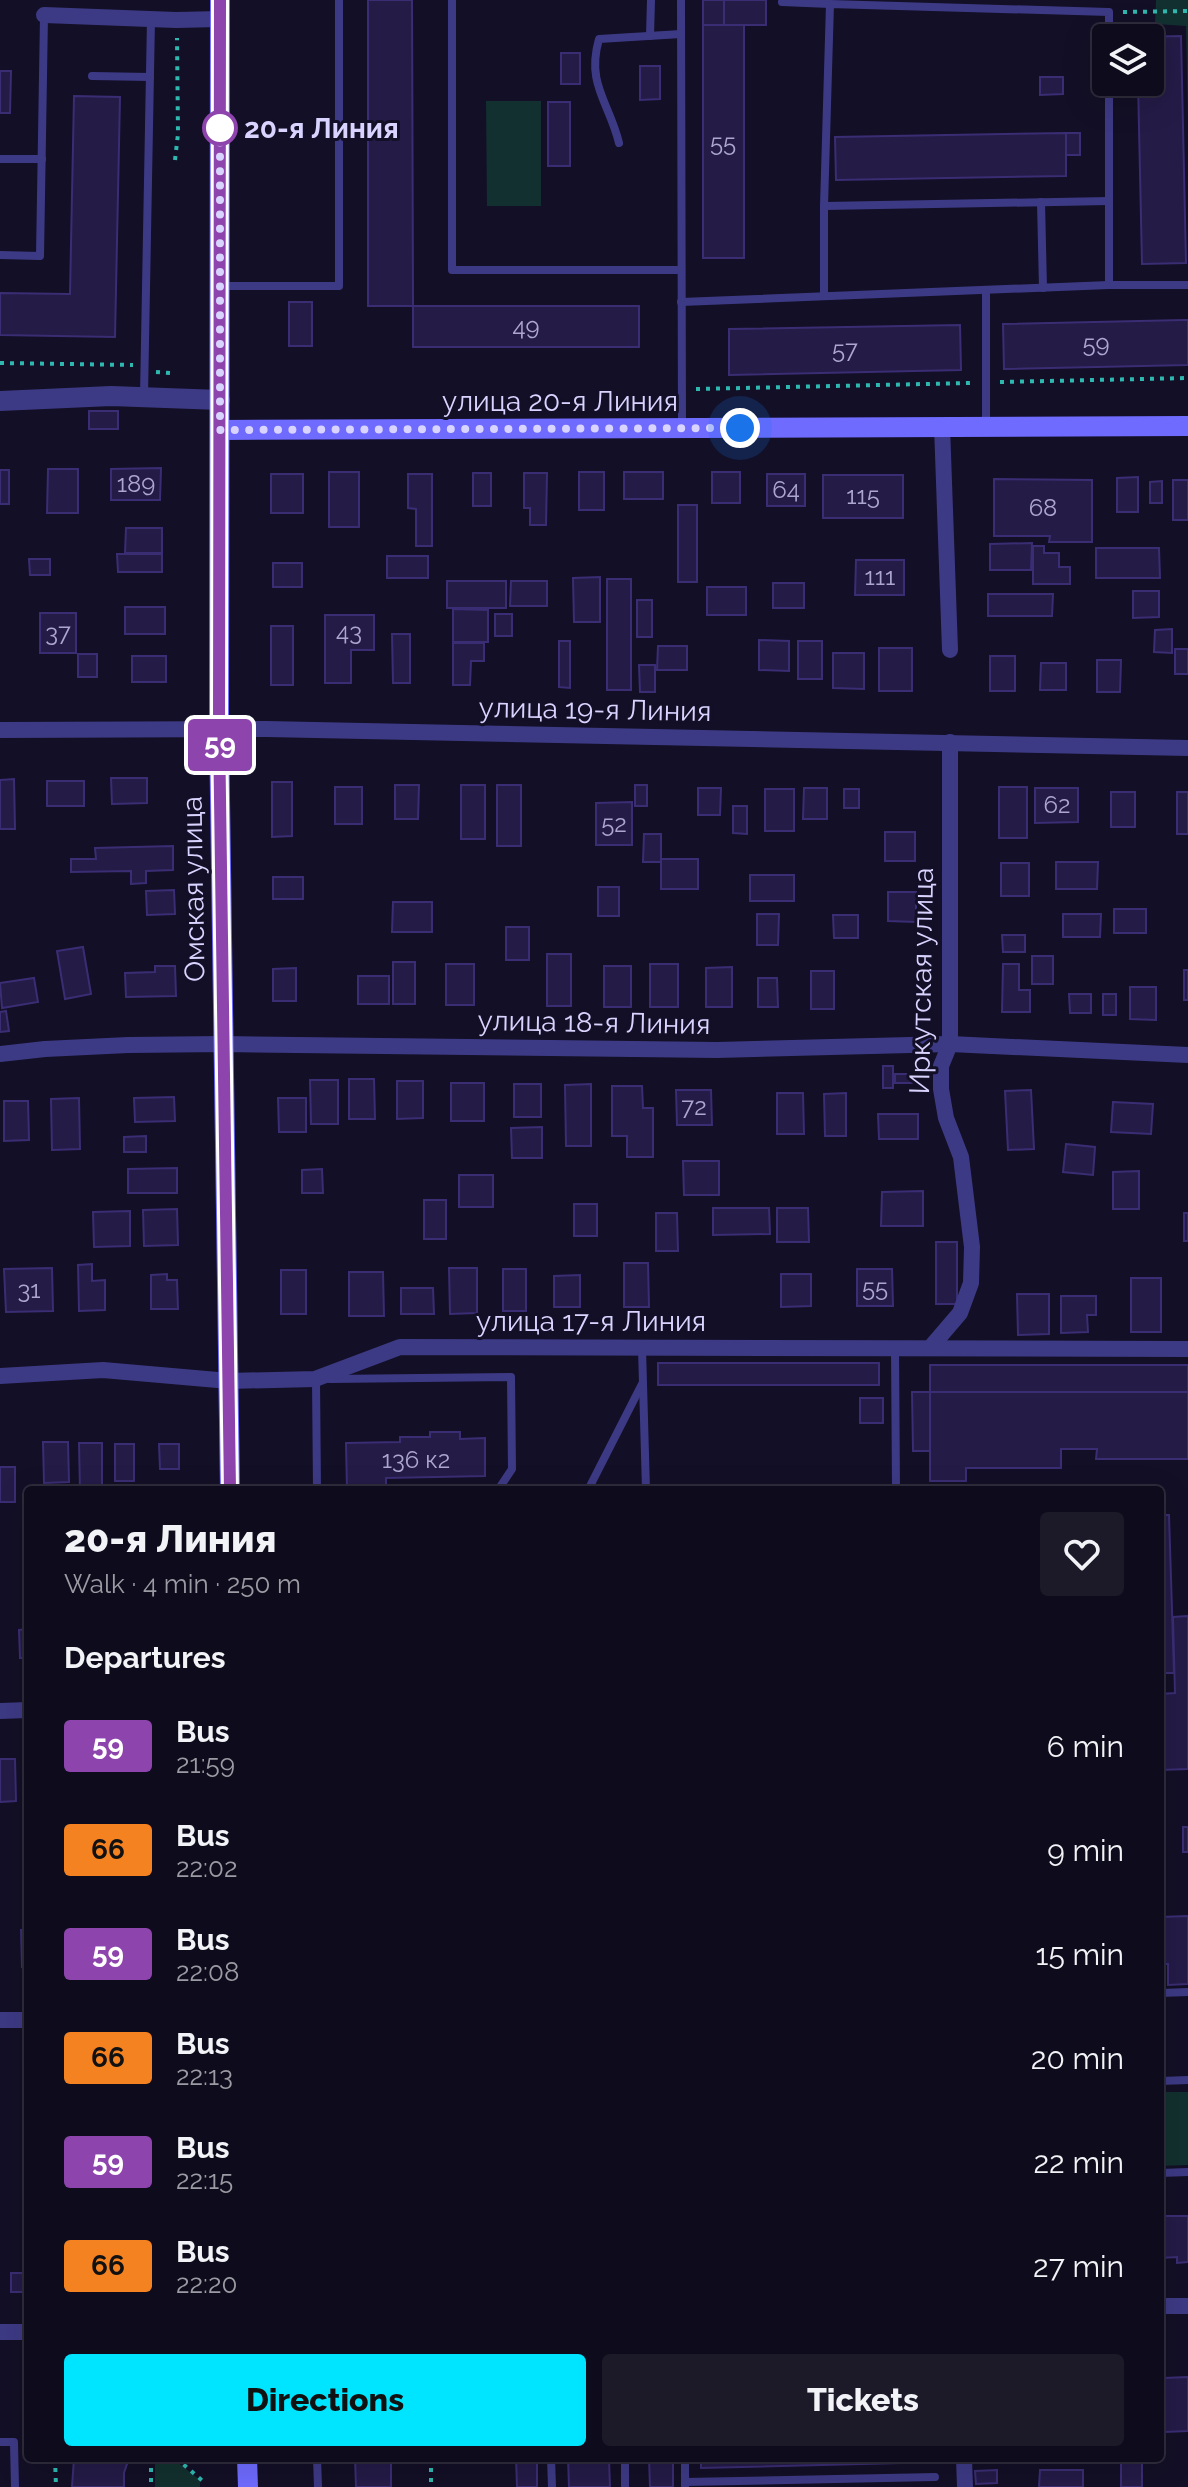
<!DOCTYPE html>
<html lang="en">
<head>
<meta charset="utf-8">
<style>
  body { margin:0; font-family:Raleway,sans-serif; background:#1c1929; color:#f1f3f6; height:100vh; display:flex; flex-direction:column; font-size:30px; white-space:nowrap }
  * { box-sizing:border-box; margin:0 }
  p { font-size:26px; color:#9b9ba3 }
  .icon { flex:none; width:44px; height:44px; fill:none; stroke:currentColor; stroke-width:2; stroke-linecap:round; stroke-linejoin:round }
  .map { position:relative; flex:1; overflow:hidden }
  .panel { position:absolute; left:24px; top:1486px; width:1140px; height:976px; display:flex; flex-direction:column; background:#0e0b1c; border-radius:8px; box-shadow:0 8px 32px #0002,0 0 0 2px #2e2b3b }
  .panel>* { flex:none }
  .badge { padding:0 16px; border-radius:6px; font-size:28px; line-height:52px }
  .tools { position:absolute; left:1092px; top:24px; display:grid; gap:16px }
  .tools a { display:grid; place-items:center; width:72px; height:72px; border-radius:8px; background:#0e0b1c; box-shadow:0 8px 32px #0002,0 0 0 2px #2e2b3b; font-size:40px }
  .you { position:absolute; width:40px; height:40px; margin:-20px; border:6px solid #fff; border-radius:50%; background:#1a73e8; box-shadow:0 0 0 12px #1a73e833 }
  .map>.badge { position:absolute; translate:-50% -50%; box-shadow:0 0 0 4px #fff }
  h2 { padding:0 40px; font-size:30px; line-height:72px }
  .round { display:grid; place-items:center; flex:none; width:84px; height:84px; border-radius:8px; background:#1c1929 }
  .summary { display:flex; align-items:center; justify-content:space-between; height:136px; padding:0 40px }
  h1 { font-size:38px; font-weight:800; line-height:60px }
  .cta { display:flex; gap:16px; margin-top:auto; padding:16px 40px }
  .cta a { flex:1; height:92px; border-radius:8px; background:#00e5ff; color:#111; font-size:32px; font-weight:800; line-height:92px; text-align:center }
  .cta a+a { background:#1c1929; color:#f1f3f6 }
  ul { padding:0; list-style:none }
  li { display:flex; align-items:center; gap:24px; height:104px; padding:0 40px }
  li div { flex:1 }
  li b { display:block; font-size:30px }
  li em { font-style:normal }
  li .badge { min-width:88px; font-weight:700; text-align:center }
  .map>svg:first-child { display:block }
  .green { fill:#12302f }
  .building { fill:#241b47; stroke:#3b2d73; stroke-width:2 }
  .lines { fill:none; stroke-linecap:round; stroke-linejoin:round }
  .path { stroke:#2fb8b0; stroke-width:4; stroke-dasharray:4 6; stroke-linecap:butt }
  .service { stroke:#3d3a85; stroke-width:8 }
  .minor { stroke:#3d3a85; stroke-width:16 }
  .tertiary { stroke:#3d3a85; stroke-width:20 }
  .secondary { stroke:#6f6bff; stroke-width:20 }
  .line-casing { stroke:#fff; stroke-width:18 }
  .line { stroke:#8e44ad; stroke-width:12 }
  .walk { stroke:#d9d4ff; stroke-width:8; stroke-dasharray:0 14.4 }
  .stop-dot { fill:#fff; stroke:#8e44ad; stroke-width:4 }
  .labels { text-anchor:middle; stroke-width:6; stroke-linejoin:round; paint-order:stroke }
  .number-label { font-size:24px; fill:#aca6d1 }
  .stop-label { font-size:28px; font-weight:bold; fill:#d9d4ff; stroke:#130f26; text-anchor:start }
  .street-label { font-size:28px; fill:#d9d4ff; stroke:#130f26 }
</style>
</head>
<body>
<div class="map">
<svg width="1188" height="2487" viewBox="0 0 1188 2487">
  <rect width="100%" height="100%" fill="#130f26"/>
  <g class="green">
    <path d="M1156,0h32v123l-2,-97 -31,-2z"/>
    <path d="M486,101h55v105h-54z"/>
    <path d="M1160,2092h28v73l-28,1z"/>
    <path d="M155,2458h17l28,22v7h-45z"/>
  </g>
  <g class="building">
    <path d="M368,0h44l1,306h-45z"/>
    <rect x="703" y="0" width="21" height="25"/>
    <rect x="724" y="0" width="42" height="25"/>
    <rect x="703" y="25" width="41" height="233"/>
    <path d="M1181,36l5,227 -44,1 -4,-182h12v-44l-14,-1z"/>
    <rect x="561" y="53" width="19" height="31"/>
    <path d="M640,66h20v33l-20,1z"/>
    <path d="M0,71h11l-1,42h-10z"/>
    <path d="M1040,77h23v17l-23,1z"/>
    <path d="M74,96l46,1 -5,240 -115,-2v-42l70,1z"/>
    <rect x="548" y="102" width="22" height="64"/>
    <path d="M1066,133v43l-230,4 -1,-43z"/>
    <rect x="1066" y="133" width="14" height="22"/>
    <rect x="289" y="302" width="23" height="44"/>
    <rect x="413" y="306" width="226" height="41"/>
    <path d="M1184,320h4v45l-184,4 -1,-45z"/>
    <path d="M960,325l1,45 -232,5v-46z"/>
    <rect x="89" y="411" width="29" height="18"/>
    <path d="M161,468l-1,32h-49v-31z"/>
    <path d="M48,469h30v44h-31z"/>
    <rect x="0" y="470" width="9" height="34"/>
    <rect x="329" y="472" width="30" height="55"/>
    <rect x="579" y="472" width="25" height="38"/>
    <rect x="624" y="472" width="39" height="27"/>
    <rect x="712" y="472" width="28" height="31"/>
    <rect x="473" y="473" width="18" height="33"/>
    <path d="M524,473h23l-1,52h-16v-17h-6z"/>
    <rect x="271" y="474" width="32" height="39"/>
    <path d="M408,474h24v72h-16v-37l-8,-1z"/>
    <rect x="767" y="474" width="38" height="32"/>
    <rect x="823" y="475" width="80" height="43"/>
    <path d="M1138,477v35h-21v-34z"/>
    <path d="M994,479l98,1v62h-43l1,-6h-56z"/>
    <rect x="1173" y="480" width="15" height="40"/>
    <path d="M1162,481v22h-12v-21z"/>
    <rect x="678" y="505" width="19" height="77"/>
    <path d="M126,528h36v25h-37z"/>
    <path d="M1032,543l-1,27h-41v-26z"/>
    <path d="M1033,546h11v7h15v14h11v17h-37z"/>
    <path d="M1096,548h63l1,30h-64z"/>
    <path d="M117,554h45v18h-44z"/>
    <rect x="387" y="556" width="41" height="22"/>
    <path d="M29,559h21v16h-20z"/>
    <path d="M856,560h48v35h-49z"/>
    <rect x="273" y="563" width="29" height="24"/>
    <path d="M600,577v45h-26l-1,-44z"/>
    <rect x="607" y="579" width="24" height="111"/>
    <rect x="447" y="581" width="59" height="27"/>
    <path d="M511,581h36v25h-37z"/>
    <rect x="773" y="583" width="31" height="25"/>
    <rect x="707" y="587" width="39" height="28"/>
    <path d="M1133,591h26v26l-26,1z"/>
    <path d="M988,594h65l-1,22h-64z"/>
    <rect x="637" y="600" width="15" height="37"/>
    <rect x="125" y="607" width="40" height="27"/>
    <path d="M453,609l35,1v32h-35z"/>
    <rect x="40" y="613" width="36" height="40"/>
    <rect x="495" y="614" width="17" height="22"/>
    <path d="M325,615h49v35h-23v33h-26z"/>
    <rect x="271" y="626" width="22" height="59"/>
    <path d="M1172,629v24l-18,-1 1,-22z"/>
    <path d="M392,634h18v49h-17z"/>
    <path d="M759,640l30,1v30l-30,-1z"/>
    <path d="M559,641h11v47l-11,-1z"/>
    <rect x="798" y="641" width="24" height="38"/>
    <path d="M453,643h31v18h-13l-1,24h-17z"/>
    <path d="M658,646h29v24h-30z"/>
    <rect x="879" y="648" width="33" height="43"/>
    <rect x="1175" y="649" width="13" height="25"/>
    <path d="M833,653h31v36l-31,-1z"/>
    <rect x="78" y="654" width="19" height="23"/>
    <rect x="132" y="656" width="34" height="26"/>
    <rect x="990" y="656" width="25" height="35"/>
    <path d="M1097,660h24l-1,32h-23z"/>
    <path d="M1041,663h25v27h-26z"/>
    <path d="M639,665h16v27h-15z"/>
    <path d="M111,778h36v25l-35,1z"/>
    <path d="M14,779l1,50h-15v-49z"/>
    <rect x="47" y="781" width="37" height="25"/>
    <path d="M272,782h20v54l-20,1z"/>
    <path d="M395,785h24l-1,34h-23z"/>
    <rect x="461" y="785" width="24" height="54"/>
    <rect x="497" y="785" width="24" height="61"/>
    <rect x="635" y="785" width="12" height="21"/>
    <rect x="335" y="787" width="27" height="37"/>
    <rect x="999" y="787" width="28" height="51"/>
    <path d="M698,788h23l-1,27h-22z"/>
    <path d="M804,788h23v31h-24z"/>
    <path d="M1035,788h43v34l-43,1z"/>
    <rect x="765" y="789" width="29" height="42"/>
    <rect x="844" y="789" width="15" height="19"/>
    <rect x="1111" y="792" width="24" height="35"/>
    <rect x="1177" y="792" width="11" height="42"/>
    <path d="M632,802v43h-36v-42z"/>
    <path d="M733,806h14v28l-14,-1z"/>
    <rect x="885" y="832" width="30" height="29"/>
    <path d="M644,834h17v28h-18z"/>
    <path d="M173,846v24l-27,1v12l-15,1v-13l-60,1v-13h25l-1,-11z"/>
    <rect x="661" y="859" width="37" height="30"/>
    <path d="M1056,862h42l-1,27h-41z"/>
    <rect x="1001" y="863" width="28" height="33"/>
    <rect x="750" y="875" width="44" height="26"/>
    <rect x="273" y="877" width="30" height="22"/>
    <rect x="598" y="887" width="21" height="29"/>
    <path d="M174,890l1,24 -28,1 -1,-24z"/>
    <path d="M888,892h28v30l-28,-1z"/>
    <path d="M393,902h39v30h-40z"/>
    <rect x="1114" y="909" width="32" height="24"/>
    <path d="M757,914h22l-1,31h-21z"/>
    <path d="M1063,914h38l-1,23h-37z"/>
    <path d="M833,915h25v23h-24z"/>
    <rect x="506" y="927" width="23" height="33"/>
    <path d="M1002,935h23v17h-22z"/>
    <path d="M83,947l8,47 -26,5 -8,-48z"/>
    <rect x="547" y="954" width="24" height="52"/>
    <rect x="1032" y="956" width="21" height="28"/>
    <rect x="393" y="962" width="22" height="42"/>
    <rect x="446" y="964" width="28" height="41"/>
    <rect x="650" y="964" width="28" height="43"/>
    <path d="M1003,964h16v26h11v22h-28z"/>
    <path d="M155,966h20l1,30 -50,1 -1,-24 30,-1z"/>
    <rect x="604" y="966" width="27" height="41"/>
    <path d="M732,967v40h-26v-39z"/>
    <path d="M296,968v33h-23v-32z"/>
    <rect x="1184" y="970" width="4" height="30"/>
    <rect x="811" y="971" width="23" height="38"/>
    <rect x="358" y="976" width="31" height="28"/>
    <path d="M34,978l4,24 -36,6 -2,-25z"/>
    <path d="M758,978h19l1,29h-20z"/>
    <path d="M1130,987h26v33l-26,-1z"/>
    <path d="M1069,994h22v19h-21z"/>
    <rect x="1103" y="994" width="13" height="21"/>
    <path d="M6,1011l3,20 -9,1v-20z"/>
    <rect x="883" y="1066" width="10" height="22"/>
    <rect x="895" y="1074" width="18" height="9"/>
    <path d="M349,1079h25l1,40h-26z"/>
    <path d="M310,1080h28v44h-27z"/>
    <path d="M397,1081h26v37l-26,1z"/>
    <rect x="451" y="1083" width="33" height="38"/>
    <rect x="514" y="1084" width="27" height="33"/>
    <path d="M591,1084v62h-25l-1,-61z"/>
    <path d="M612,1086h30l1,22h10v49h-26v-21h-15z"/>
    <path d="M676,1090h35l1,35h-35z"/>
    <path d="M1031,1090l3,59 -26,1 -3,-59z"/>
    <path d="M777,1093h26l1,41h-27z"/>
    <path d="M846,1093v43h-21l-1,-42z"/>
    <path d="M174,1097l1,24 -40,1 -1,-24z"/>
    <path d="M79,1098l1,51 -28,1 -1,-51z"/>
    <path d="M278,1098h28v34h-27z"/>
    <path d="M4,1101h24l1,39 -25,1z"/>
    <path d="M1113,1102l40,2 -2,30 -40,-2z"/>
    <path d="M878,1114h40v25h-39z"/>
    <path d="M542,1127v31h-30l-1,-30z"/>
    <path d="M146,1136v16h-22v-15z"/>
    <path d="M1066,1144l29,3 -2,28 -30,-3z"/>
    <path d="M683,1161h36v34h-35z"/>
    <path d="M177,1168v25h-49v-24z"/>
    <path d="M322,1169l1,24h-21v-23z"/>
    <path d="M1139,1171v38h-26v-37z"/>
    <rect x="459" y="1175" width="34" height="32"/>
    <path d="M923,1191v35h-42l1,-34z"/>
    <rect x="424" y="1200" width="22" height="39"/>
    <rect x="574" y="1204" width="23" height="32"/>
    <path d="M713,1208h56l1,26 -57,1z"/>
    <path d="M777,1208h31l1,34h-32z"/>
    <path d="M177,1209l1,36 -34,1 -1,-36z"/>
    <path d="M130,1211v35l-36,1 -1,-35z"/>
    <path d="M656,1213h21l1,38h-22z"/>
    <rect x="1184" y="1213" width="4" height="28"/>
    <rect x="936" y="1242" width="21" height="62"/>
    <path d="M624,1263h24l1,44h-25z"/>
    <path d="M92,1264v17l13,-1v30l-26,1 -1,-46z"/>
    <path d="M52,1268l1,43 -47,1 -2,-43z"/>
    <path d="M449,1268h28v45l-27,1z"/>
    <rect x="503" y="1269" width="23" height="42"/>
    <path d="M857,1269h35l1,37h-36z"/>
    <rect x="281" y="1270" width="25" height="44"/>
    <path d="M349,1272h34l1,44h-35z"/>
    <path d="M167,1274v6h10l1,29h-27v-34z"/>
    <path d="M781,1274h30v32l-30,1z"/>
    <path d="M580,1275v32h-26v-31z"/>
    <rect x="1131" y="1278" width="30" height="54"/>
    <path d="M401,1288h32l1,26h-33z"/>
    <path d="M1017,1294h32v40l-31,1z"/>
    <path d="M1061,1296h35v19h-9l1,17 -27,1z"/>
    <rect x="658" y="1363" width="221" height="22"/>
    <rect x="930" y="1365" width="258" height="27"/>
    <path d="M912,1392h18v59h-17z"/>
    <path d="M930,1392h258v67h-92l1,-10h-36v19h-95v13h-36z"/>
    <rect x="860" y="1398" width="23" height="25"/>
    <path d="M430,1432h30v7l25,-1v38l-99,2v12h-39l-1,-47 54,-1v-5h30z"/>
    <path d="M43,1442h25l1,40 -25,1z"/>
    <path d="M79,1443h23v47h-22z"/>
    <rect x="115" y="1444" width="19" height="37"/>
    <path d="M159,1444h20v25h-19z"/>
    <rect x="0" y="1467" width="15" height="35"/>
    <path d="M1160,1515h9l5,158h-14z"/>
    <path d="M1188,1616v153l-28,1v-76l15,-1 -2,-76z"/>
    <path d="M28,1629v29h-8l-1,-28z"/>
    <path d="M0,1759h15l1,42 -16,1z"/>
    <rect x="1183" y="1827" width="5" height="25"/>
    <path d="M1188,1916v68l-20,1v-21h-8v-47z"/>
    <path d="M21,1930h7v36l-6,1z"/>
    <path d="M1160,2216h28v46l-11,1v-6l-17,1z"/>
    <rect x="11" y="2273" width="17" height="19"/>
    <path d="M1163,2360l2,72h-5v-71z"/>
    <path d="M1188,2377v54l-23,1 -1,-54z"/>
    <path d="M129,2458l-5,15v14h-52l2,-29z"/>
    <path d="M355,2458h36v29h-35z"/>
    <path d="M516,2458h21v29h-20z"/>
    <path d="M568,2458h41l1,29h-41z"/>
    <path d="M649,2458h24v29h-23z"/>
    <path d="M701,2458h240v4l-240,6z"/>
    <rect x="1121" y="2458" width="21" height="29"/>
    <path d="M997,2470v13l-21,1 -1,-13z"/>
    <path d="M1040,2470h43v17h-44z"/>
  </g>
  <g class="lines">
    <g class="path">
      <path d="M1123,12l65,-1"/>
      <path d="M175,160l3,-26 -1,-96"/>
      <path d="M0,363l133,2"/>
      <path d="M156,372l14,1"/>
      <path d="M1000,382l188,-4"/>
      <path d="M696,389l275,-6"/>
      <path d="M24,2351l1,62h3"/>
      <path d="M55,2458l1,29"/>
      <path d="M151,2458v29"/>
      <path d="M176,2458l29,25"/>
      <path d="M431,2458v29"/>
    </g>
    <g class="service">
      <path d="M452,0v270h229"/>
      <path d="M681,0l1,428"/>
      <path d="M782,2l48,2"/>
      <path d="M650,36l1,-36"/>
      <path d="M92,76l58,1"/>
      <path d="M1109,82v203"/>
      <path d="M619,143c-10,-41 -33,-59 -20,-104l82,-5"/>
      <path d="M0,159h42"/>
      <path d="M1041,202l2,86"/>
      <path d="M824,206l285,-5"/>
      <path d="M0,255l40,1 4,-240"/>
      <path d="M222,286h117v-286"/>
      <path d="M824,296v-90l6,-202 279,8v26"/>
      <path d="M681,302l428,-17h79"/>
      <path d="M144,396l7,-377"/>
      <path d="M986,425v-135"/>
      <path d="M642,1348l4,142"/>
      <path d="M895,1348l1,142"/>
      <path d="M316,1379l1,111"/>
      <path d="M330,1379l181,-2 1,92 -14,21"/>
      <path d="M588,1490l54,-106"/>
      <path d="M1160,1993l28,-1"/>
      <path d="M1160,2081l28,-1"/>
      <path d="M1160,2173l28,-1"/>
      <path d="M0,2442h14l1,45"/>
      <path d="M317,2458l1,29"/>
      <path d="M551,2458l1,29"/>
      <path d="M625,2458v29"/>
      <path d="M685,2458v28"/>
      <path d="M685,2482l250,-5"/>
    </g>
    <g class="minor">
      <path d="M44,15l132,5 44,-1"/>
      <path d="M942,426l8,224"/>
      <path d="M0,730l266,-1 922,19"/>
      <path d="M0,1054l45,-5 83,-4 95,-1 494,6 233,-6 238,11"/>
      <path d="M930,1348l30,-35 11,-30 1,-36 -11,-90 -15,-39 -5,-29v-23l9,-22v-302"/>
      <path d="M0,1376l103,-6 126,11 86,-2 85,-32 788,2"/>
      <path d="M0,1711l28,-1"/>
      <path d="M0,2020h28"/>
      <path d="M1160,2306h28"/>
      <path d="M0,2332h28"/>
      <path d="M964,2458l1,29"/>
    </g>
    <path class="tertiary" d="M0,401l111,-5 109,4"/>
    <g class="secondary">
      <path d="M220,0l-1,729 11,761"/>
      <path d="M220,430l968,-4"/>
      <path d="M247,2458l1,29"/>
    </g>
  </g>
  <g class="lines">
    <g class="line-casing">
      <path id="line" d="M220,0l-1,729 11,761"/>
    </g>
    <use href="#line" class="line"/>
    <path class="walk" d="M220,128v302l520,-2"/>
  </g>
  <circle class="stop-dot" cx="220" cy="128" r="16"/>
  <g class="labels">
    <g class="number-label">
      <text x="723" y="151">55</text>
      <text x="526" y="335">49</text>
      <text x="1096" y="352">59</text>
      <text x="845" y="358">57</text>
      <text x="136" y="492">189</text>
      <text x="786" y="498">64</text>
      <text x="863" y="504">115</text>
      <text x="1043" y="516">68</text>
      <text x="880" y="585">111</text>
      <text x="349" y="640">43</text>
      <text x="58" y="641">37</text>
      <text x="1057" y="813">62</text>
      <text x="614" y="832">52</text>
      <text x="694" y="1115">72</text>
      <text x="875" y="1296">55</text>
      <text x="29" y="1298">31</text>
      <text x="416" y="1468">136 к2</text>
    </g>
    <g class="stop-label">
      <text x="244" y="138">20-я Линия</text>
    </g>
    <g class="street-label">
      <text x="560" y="411">улица 20-я Линия</text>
      <text transform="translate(595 709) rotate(1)" y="10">улица 19-я Линия</text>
      <text transform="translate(193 889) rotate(-91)" y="10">Омская улица</text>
      <text transform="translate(921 981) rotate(-89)" y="10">Иркутская улица</text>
      <text transform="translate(594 1022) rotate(1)" y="10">улица 18-я Линия</text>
      <text x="591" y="1331">улица 17-я Линия</text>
    </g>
  </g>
</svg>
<div class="tools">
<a><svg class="icon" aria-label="layers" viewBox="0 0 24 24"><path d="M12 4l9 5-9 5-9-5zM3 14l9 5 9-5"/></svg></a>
</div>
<div class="you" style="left:740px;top:428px"></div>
<b class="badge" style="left:220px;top:745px;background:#8e44ad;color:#fff">59</b>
<section class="panel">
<div class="summary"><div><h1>20-я Линия</h1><p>Walk · 4 min · 250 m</p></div><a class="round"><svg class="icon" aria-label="heart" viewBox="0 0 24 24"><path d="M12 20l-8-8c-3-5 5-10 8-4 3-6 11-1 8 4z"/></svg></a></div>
<h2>Departures</h2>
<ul>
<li><span class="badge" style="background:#8e44ad;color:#fff">59</span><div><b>Bus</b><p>21:59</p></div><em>6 min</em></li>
<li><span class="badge" style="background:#f58220;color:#111">66</span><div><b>Bus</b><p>22:02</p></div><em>9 min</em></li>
<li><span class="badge" style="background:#8e44ad;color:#fff">59</span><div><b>Bus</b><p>22:08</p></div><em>15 min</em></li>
<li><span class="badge" style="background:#f58220;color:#111">66</span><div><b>Bus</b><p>22:13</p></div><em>20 min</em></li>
<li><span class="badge" style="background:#8e44ad;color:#fff">59</span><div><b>Bus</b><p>22:15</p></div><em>22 min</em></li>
<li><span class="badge" style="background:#f58220;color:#111">66</span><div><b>Bus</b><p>22:20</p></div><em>27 min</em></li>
</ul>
<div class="cta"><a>Directions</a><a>Tickets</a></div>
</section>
</div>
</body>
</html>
